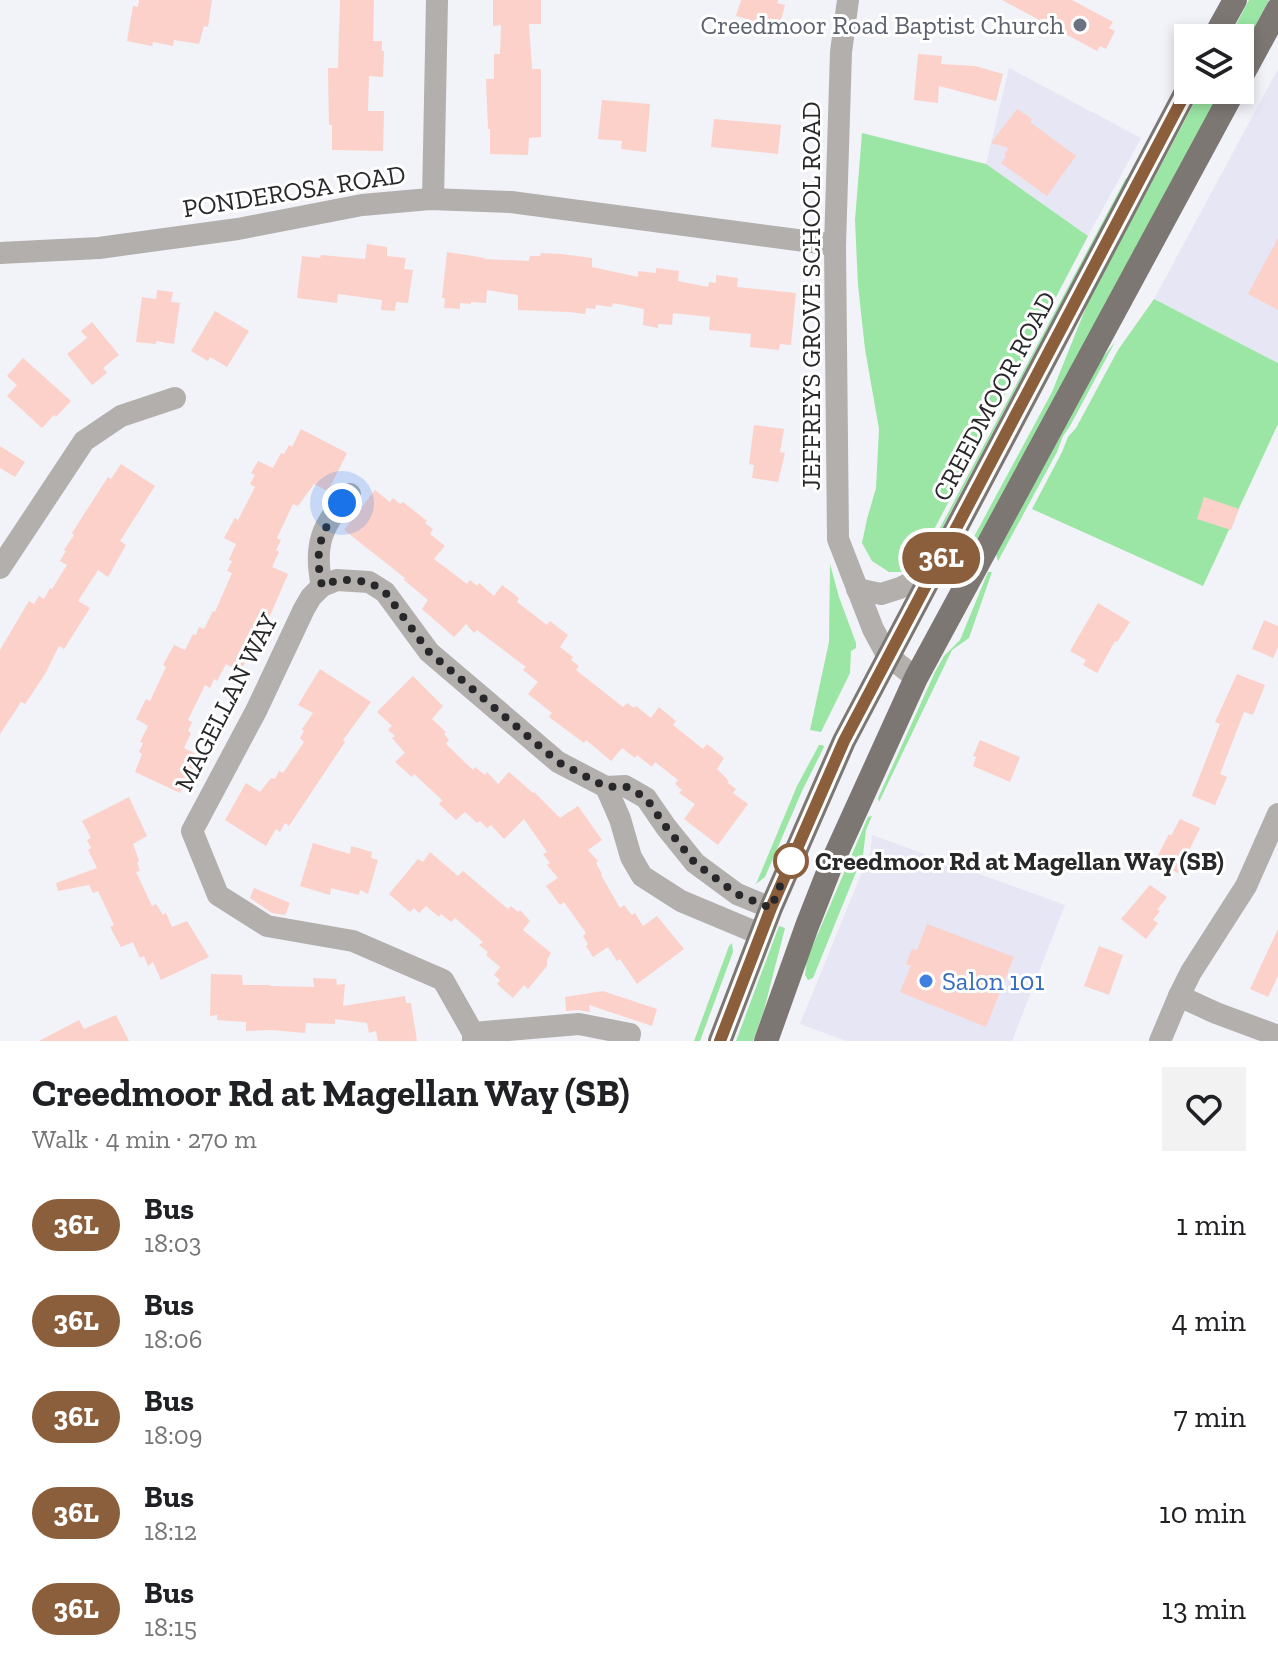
<!DOCTYPE html>
<html lang="en">
<head>
<meta charset="utf-8">
<style>
  body { margin:0; font-family:"Zilla Slab",serif; background:#f2f2f2; color:#202124; height:100vh; display:flex; flex-direction:column; font-size:30px; white-space:nowrap }
  * { box-sizing:border-box; margin:0 }
  p { font-size:26px; color:#757577 }
  .icon { flex:none; width:44px; height:44px; fill:none; stroke:currentColor; stroke-width:2; stroke-linecap:round; stroke-linejoin:round }
  .map { position:relative; height:1041px; overflow:hidden }
  .panel { display:flex; flex-direction:column; background:#fff; flex:1 }
  .panel>* { flex:none }
  .badge { padding:0 16px; border-radius:26px; font-size:28px; line-height:52px }
  .tools { position:absolute; left:1174px; top:24px; display:grid; gap:16px }
  .tools a { display:grid; place-items:center; width:80px; height:80px; border-radius:0px; background:#fff; box-shadow:0 4px 12px #0003; font-size:40px }
  .you { position:absolute; width:40px; height:40px; margin:-20px; border:6px solid #fff; border-radius:50%; background:#1a73e8; box-shadow:0 0 0 12px #1a73e833 }
  .map>.badge { position:absolute; translate:-50% -50%; box-shadow:0 0 0 4px #fff }
  .round { display:grid; place-items:center; flex:none; width:84px; height:84px; border-radius:0px; background:#f2f2f2 }
  .headline { display:flex; align-items:center; justify-content:space-between; height:136px; padding:0 32px }
  h1 { font-size:38px; font-weight:700; line-height:60px }
  ul { padding:0; list-style:none }
  li { display:flex; align-items:center; gap:24px; height:96px; padding:0 32px }
  li div { flex:1 }
  li b { display:block; font-size:30px }
  li em { font-style:normal }
  li .badge { min-width:88px; font-weight:700; text-align:center }
  .map>svg:first-child { display:block }
  .built { fill:#e6e6f4 }
  .green { fill:#9be6a4 }
  .building { fill:#fcd1c9 }
  .lines { fill:none; stroke-linecap:round; stroke-linejoin:round }
  .street { stroke:#b2afad; stroke-width:22 }
  .primary { stroke:#7c7773; stroke-width:24 }
  .line-casing { stroke:#fff; stroke-width:18 }
  .line { stroke:#8b5e3c; stroke-width:12 }
  .walk { stroke:#28282a; stroke-width:8; stroke-dasharray:0 14.4 }
  .worship-dot { fill:#6b7280; stroke:#fff; stroke-width:3 }
  .stop-dot { fill:#fff; stroke:#8b5e3c; stroke-width:4 }
  .shop-dot { fill:#3f7fe0; stroke:#fff; stroke-width:3 }
  .labels { text-anchor:middle; stroke-width:6; stroke-linejoin:round; paint-order:stroke }
  .worship-label { font-size:26px; fill:#5b616d; stroke:#fff; text-anchor:end }
  .street-label { font-size:26px; fill:#28282a; stroke:#fff }
  .stop-label { font-size:26px; font-weight:bold; fill:#28282a; stroke:#fff; text-anchor:start }
  .shop-label { font-size:26px; fill:#366cbe; stroke:#fff; text-anchor:start }
</style>
</head>
<body>
<div class="map">
<svg width="1278" height="1041" viewBox="0 0 1278 1041">
  <rect width="100%" height="100%" fill="#f2f2f9"/>
  <g class="built">
    <path d="M1009,68l132,70 -53,98 -102,-72z"/>
    <path d="M1278,69v294l-124,-64z"/>
    <path d="M872,835l193,70 -53,136h-166l-46,-17 71,-174z"/>
  </g>
  <g class="green">
    <path d="M1249,0h20l-29,55v-17h-11z"/>
    <path d="M1201,90h20l-245,459 -7,-3 83,-154 37,-92z"/>
    <path d="M862,133l124,31 102,72 -171,326 -6,7 -7,3h-15l-17,-11 -10,-18 5,-24 9,-31 3,-59 -14,-80 -7,-64 -3,-65z"/>
    <path d="M1126,178l1,1 -191,361 -20,33z"/>
    <path d="M1154,299l124,64v61l-75,162 -171,-77 30,-57 6,-15 8,-9 42,-78z"/>
    <path d="M1115,342l-45,84 -7,10 -6,16 -59,109 -2,-7 103,-192z"/>
    <path d="M830,564l9,33 17,46v5l-5,3 -1,22 -29,59 -11,-2 19,-88z"/>
    <path d="M988,572h4l-23,66 -17,12 -73,152 -1,-4 57,-126 9,-16 16,-16z"/>
    <path d="M819,745h4l1,2 -22,44 -37,86 -9,7 41,-98z"/>
    <path d="M872,816l-6,14 -3,25 -50,123 -5,2 -3,-5 2,-16 61,-142z"/>
    <path d="M779,926l6,2 -21,82 -11,31h-17z"/>
    <path d="M732,943l1,9 -33,89h-6l35,-95z"/>
  </g>
  <g class="building">
    <path d="M139,0h73l-4,27 -4,-1 -5,18 -25,-4 -1,6 -20,-4 -1,4 -25,-5 6,-35 5,1z"/>
    <path d="M340,0h34l-1,41h9v10h2l-1,26 -14,-1 -1,35h16l-1,40 -51,-1v-25h-3l-1,-57h10z"/>
    <path d="M493,0h48v24h-12l3,45h9v68l-12,1 -1,17 -38,-1v-25h-2l-2,-50h8v-25h6l1,-29 -8,1z"/>
    <path d="M741,0h37l-1,3 8,2 -6,23 -43,-12z"/>
    <path d="M1002,0h70l41,22 -4,6 6,3 -9,18 -6,-3 -3,5z"/>
    <path d="M918,54l24,2 -1,8 34,2 28,8 -7,27 -57,-15 -1,17 -24,-3z"/>
    <path d="M602,100l48,4 -4,48 -25,-3 1,-8 -24,-2z"/>
    <path d="M1017,109l15,10 -2,3 46,34 -29,40 -46,-33 5,-7 -2,-2 5,-6 -18,-5z"/>
    <path d="M714,119l67,6 -3,29 -67,-7z"/>
    <path d="M1278,238v72l-30,-16z"/>
    <path d="M367,244l20,3v9l19,2 -2,11 9,1 -5,33 -12,-1 -1,9 -14,-1 1,-10 -44,-6 -1,9 -40,-5 5,-42 18,2 1,-3 44,4z"/>
    <path d="M447,252l38,6 -1,1 45,2 1,-5h10l1,-3 20,1 31,4v9l46,10v-6l18,2v-5l23,3 -1,10 30,6 1,-5 7,1v-8l22,3 -1,9 59,6 -5,52 -11,-1 -1,6 -29,-3 1,-13 -42,-4 1,-13 -37,-4 -1,12 -14,-1v4l-15,-3 1,-16 -31,-6 -1,4 -16,-2 -1,4 -9,-1 -1,6 -16,-2 -51,-2v-15l-31,-5 -1,13 -15,-1v2l-11,-1v6l-16,-1 1,-10h-3z"/>
    <path d="M157,290l16,2 -2,10 9,1 -6,41 -18,-3v3l-20,-2 6,-45 14,2z"/>
    <path d="M215,311l34,20 -22,36 -17,-10 -2,4 -17,-10z"/>
    <path d="M92,322l27,33 -16,13 4,5 -15,12 -25,-31 20,-16 -6,-7z"/>
    <path d="M23,358l48,43 -15,16 -2,-2 -12,13 -35,-32 10,-11 -10,-9z"/>
    <path d="M754,425l30,4 -4,23 5,1 -7,29 -26,-4 2,-13 -5,-1z"/>
    <path d="M301,429l46,24 -19,38 -14,-7 -16,22 -5,-2 -16,34 4,2 -5,10 3,2 -7,15 16,7 -31,72 -3,-2 -14,28 -14,-8 -9,17 -3,-2 -4,9 -5,-3 -17,35 4,2 -4,9 3,2 -7,15 16,8 -20,37 -45,-21 7,-18 -3,-2 4,-9 -3,-1 8,-16 -12,-7 10,-20 4,2 16,-34 -3,-2 11,-20 11,5 8,-16 3,1 3,-8 5,2 9,-18 2,1 17,-39 -5,-2 5,-10 -3,-1 7,-16 -12,-6 11,-20 3,2 17,-33 -5,-3 5,-9 -4,-2 7,-12 15,7 8,-15 3,1 5,-9 3,2z"/>
    <path d="M0,446l25,16 -10,15 -15,-9z"/>
    <path d="M121,464l34,22 -35,55 6,4 -18,32 -10,-7 -20,31 12,7 -26,41 -5,-3 -14,28 -20,30 -4,-2 -21,32v-84l29,-49 5,3 5,-8 5,3 6,-11 2,1 15,-24 -7,-4 6,-10 -2,-1 10,-15 -2,-2 36,-56 3,2z"/>
    <path d="M375,490l15,12 3,-4 7,6 3,-2 24,19 -2,2 8,6 -3,5 15,12 -11,13 33,25 3,-4 7,6 2,-3 15,13 8,-11 17,13 -2,4 30,23 3,-4 18,14 -8,12 13,10 -2,3 8,6 -3,4 47,37 4,-4 7,5 2,-2 15,12 8,-11 17,14 -3,4 30,24 4,-5 17,14 -7,11 12,12 -2,1 9,7 -3,4 15,11 -30,41 -34,-26 11,-15 -16,-11 3,-3 -7,-6 3,-4 -23,-18 -3,5 -15,-12 -2,3 -13,-10 -11,13 -25,-21 -2,3 -35,-26 3,-4 -24,-19 10,-12 -15,-12 3,-3 -49,-37 -3,3 -8,-9 -12,13 -32,-28 6,-9 -24,-20 1,-2 -61,-48z"/>
    <path d="M1204,497l35,12 -8,21 -34,-11z"/>
    <path d="M1098,603l32,19 -13,20 -2,-1 -18,32 -14,-8 3,-5 -16,-9z"/>
    <path d="M1264,620l14,6v21l-5,11 -21,-9z"/>
    <path d="M320,669l51,33 -28,38 2,2 -56,84 -4,-3 -5,9 -4,-3 -10,17 -41,-26 21,-37 14,9 11,-14 4,1 4,-8 4,2 21,-31 -4,-4 4,-7 -2,-2 11,-16 -15,-8z"/>
    <path d="M1237,674l28,11 -12,30 -9,-3 -24,62 7,3 -12,28 -23,-9 28,-72 -5,-2z"/>
    <path d="M413,676l30,30 -11,13 14,13 -2,2 5,6 -3,4 27,26 2,-3 10,8 2,-3 11,12 11,-12 24,21 1,-1 26,26 18,-12 24,34 -14,10 10,11 -2,2 6,11 -1,1 19,33 4,-3 8,10 3,-2 8,13 14,-10 27,33 -47,35 -17,-25 -3,2 -9,-14 -15,10 -7,-11 2,-2 -5,-8 3,-3 -22,-31 -4,3 -14,-19 12,-8 -11,-13 3,-2 -7,-9 4,-2 -23,-33 -20,20 -13,-14 -4,3 -7,-7 -3,2 -12,-11 -9,8 -17,-16 3,-4 -28,-26 -2,3 -17,-15 10,-9 -13,-15 3,-2 -7,-6 4,-4 -15,-14z"/>
    <path d="M980,740l40,17 -10,25 -37,-16 3,-9 -3,-1z"/>
    <path d="M129,797l18,39 -14,8 6,17 -2,1 3,9 -4,1 16,34 4,-2 7,11 3,-2 6,14 15,-6 22,36 -48,23 -8,-18 -5,4 -4,-10 -4,2 -7,-16 -12,5 -11,-20 4,-2 -16,-34 -5,2 -4,-8 -31,6 -2,-8 41,-15 -9,-18 3,-2 -4,-8 4,-2 -9,-17z"/>
    <path d="M1180,819l20,9 -22,45 -23,-12 14,-27 2,2z"/>
    <path d="M313,843l37,11 1,-8 21,6 -1,6 7,2 -10,34 -8,-4 -1,5 -28,-7 -1,7 -30,-9z"/>
    <path d="M430,852l28,24 5,-5 45,38 3,-3 7,6 2,-2 10,11 -7,9 28,23 -4,7v6l-19,23 -4,-4 -11,13 -16,-14 3,-4 -6,-5 6,-8 -14,-12 2,-3 -9,-7 4,-3 -28,-24 -4,4 -10,-8 -2,3 -13,-11 -7,7 -5,-5 -4,4 -21,-18 29,-35 5,3z"/>
    <path d="M1150,885l17,12 -10,13 3,1 -7,9 5,3 -12,16 -25,-20z"/>
    <path d="M254,888l36,15 -5,12 -13,-2 -22,-15z"/>
    <path d="M927,924l87,33 -28,70 -86,-35 11,-26 -5,-2 6,-15 5,1z"/>
    <path d="M1278,929v47l-10,21 -18,-8z"/>
    <path d="M1099,946l24,9 -14,40 -25,-9z"/>
    <path d="M211,974l31,1 1,10h27v1l44,1 -1,-9 23,1 1,6 8,-1 -2,22 62,-10 1,7h5l6,38h-39l-2,-10 -7,2 -2,-10 -32,-4v5l-29,-1 -1,10 -33,-3 -26,1v-9l-29,-2v-5l-7,1z"/>
    <path d="M603,991l54,18 -5,17 -63,-21 1,7 -12,-2 -12,1 -1,-14z"/>
    <path d="M116,1015l13,26h-90l40,-21 5,9z"/>
  </g>
  <g class="lines">
    <g class="street">
      <path d="M848,0l-7,52 -6,193 3,294 35,90 14,26 29,23"/>
      <path d="M433,199l4,-199"/>
      <path d="M0,253l99,-5 139,-19 124,-24 68,-6 81,3 324,43"/>
      <path d="M0,568l84,-127 37,-25 54,-18"/>
      <path d="M322,586c-9,-41 0,-62 28,-92"/>
      <path d="M857,589l24,5 19,-6 34,-17"/>
      <path d="M606,787l14,32 11,38 11,19 39,25 79,33"/>
      <path d="M1179,996l37,17 62,23"/>
      <path d="M473,1033l106,-9 51,10 -2,7"/>
      <path d="M473,1041v-8l-30,-53 -90,-39 -86,-15 -49,-31 -26,-64 64,-120 48,-102 7,-12 11,-11 15,-6 32,2 16,10 44,60 129,110 48,25 19,-1 21,12 20,29 29,36 42,31 34,14"/>
      <path d="M1160,1041l19,-45 12,-24 55,-86 32,-72"/>
    </g>
    <g class="primary">
      <path d="M1214,38l21,-38"/>
      <path d="M1240,79l38,-70"/>
      <path d="M720,1041l51,-133 73,-167 344,-653"/>
      <path d="M766,1041l41,-115 24,-61 85,-187 318,-588"/>
    </g>
  </g>
  <g class="lines">
    <g class="line-casing">
      <path id="line" d="M720,1041l51,-133 73,-167 344,-653"/>
    </g>
    <use href="#line" class="line"/>
    <path class="walk" d="M342,503c-22,29 -28,47 -20,83l15,-6h14l18,2 16,10 44,60 129,110 48,25 19,-1 21,12 20,29 29,36 42,31 34,14 24,-58 -4,11"/>
  </g>
  <circle class="worship-dot" cx="1080" cy="25" r="8"/>
  <circle class="stop-dot" cx="791" cy="861" r="16"/>
  <circle class="shop-dot" cx="926" cy="981" r="8"/>
  <g class="labels">
    <g class="worship-label">
      <text x="1064" y="34">Creedmoor Road Baptist Church</text>
    </g>
    <g class="street-label">
      <text transform="translate(294 191) rotate(-9)" y="9">PONDEROSA ROAD</text>
      <text transform="translate(811 296) rotate(-90)" y="9">JEFFREYS GROVE SCHOOL ROAD</text>
      <text transform="translate(994 396) rotate(-62)" y="9">CREEDMOOR ROAD</text>
      <text transform="translate(226 702) rotate(-63)" y="9">MAGELLAN WAY</text>
    </g>
    <g class="stop-label">
      <text x="815" y="870">Creedmoor Rd at Magellan Way (SB)</text>
    </g>
    <g class="shop-label">
      <text x="942" y="990">Salon 101</text>
    </g>
  </g>
</svg>
<div class="tools">
<a><svg class="icon" aria-label="layers" viewBox="0 0 24 24"><path d="M12 4l9 5-9 5-9-5zM3 14l9 5 9-5"/></svg></a>
</div>
<div class="you" style="left:342px;top:503px"></div>
<b class="badge" style="left:941px;top:558px;background:#8b5e3c;color:#fff">36L</b>
</div>
<section class="panel">
<div class="headline"><div><h1>Creedmoor Rd at Magellan Way (SB)</h1><p>Walk · 4 min · 270 m</p></div><a class="round"><svg class="icon" aria-label="heart" viewBox="0 0 24 24"><path d="M12 20l-8-8c-3-5 5-10 8-4 3-6 11-1 8 4z"/></svg></a></div>
<ul>
<li><span class="badge" style="background:#8b5e3c;color:#fff">36L</span><div><b>Bus</b><p>18:03</p></div><em>1 min</em></li>
<li><span class="badge" style="background:#8b5e3c;color:#fff">36L</span><div><b>Bus</b><p>18:06</p></div><em>4 min</em></li>
<li><span class="badge" style="background:#8b5e3c;color:#fff">36L</span><div><b>Bus</b><p>18:09</p></div><em>7 min</em></li>
<li><span class="badge" style="background:#8b5e3c;color:#fff">36L</span><div><b>Bus</b><p>18:12</p></div><em>10 min</em></li>
<li><span class="badge" style="background:#8b5e3c;color:#fff">36L</span><div><b>Bus</b><p>18:15</p></div><em>13 min</em></li>
</ul>
</section>
</body>
</html>
